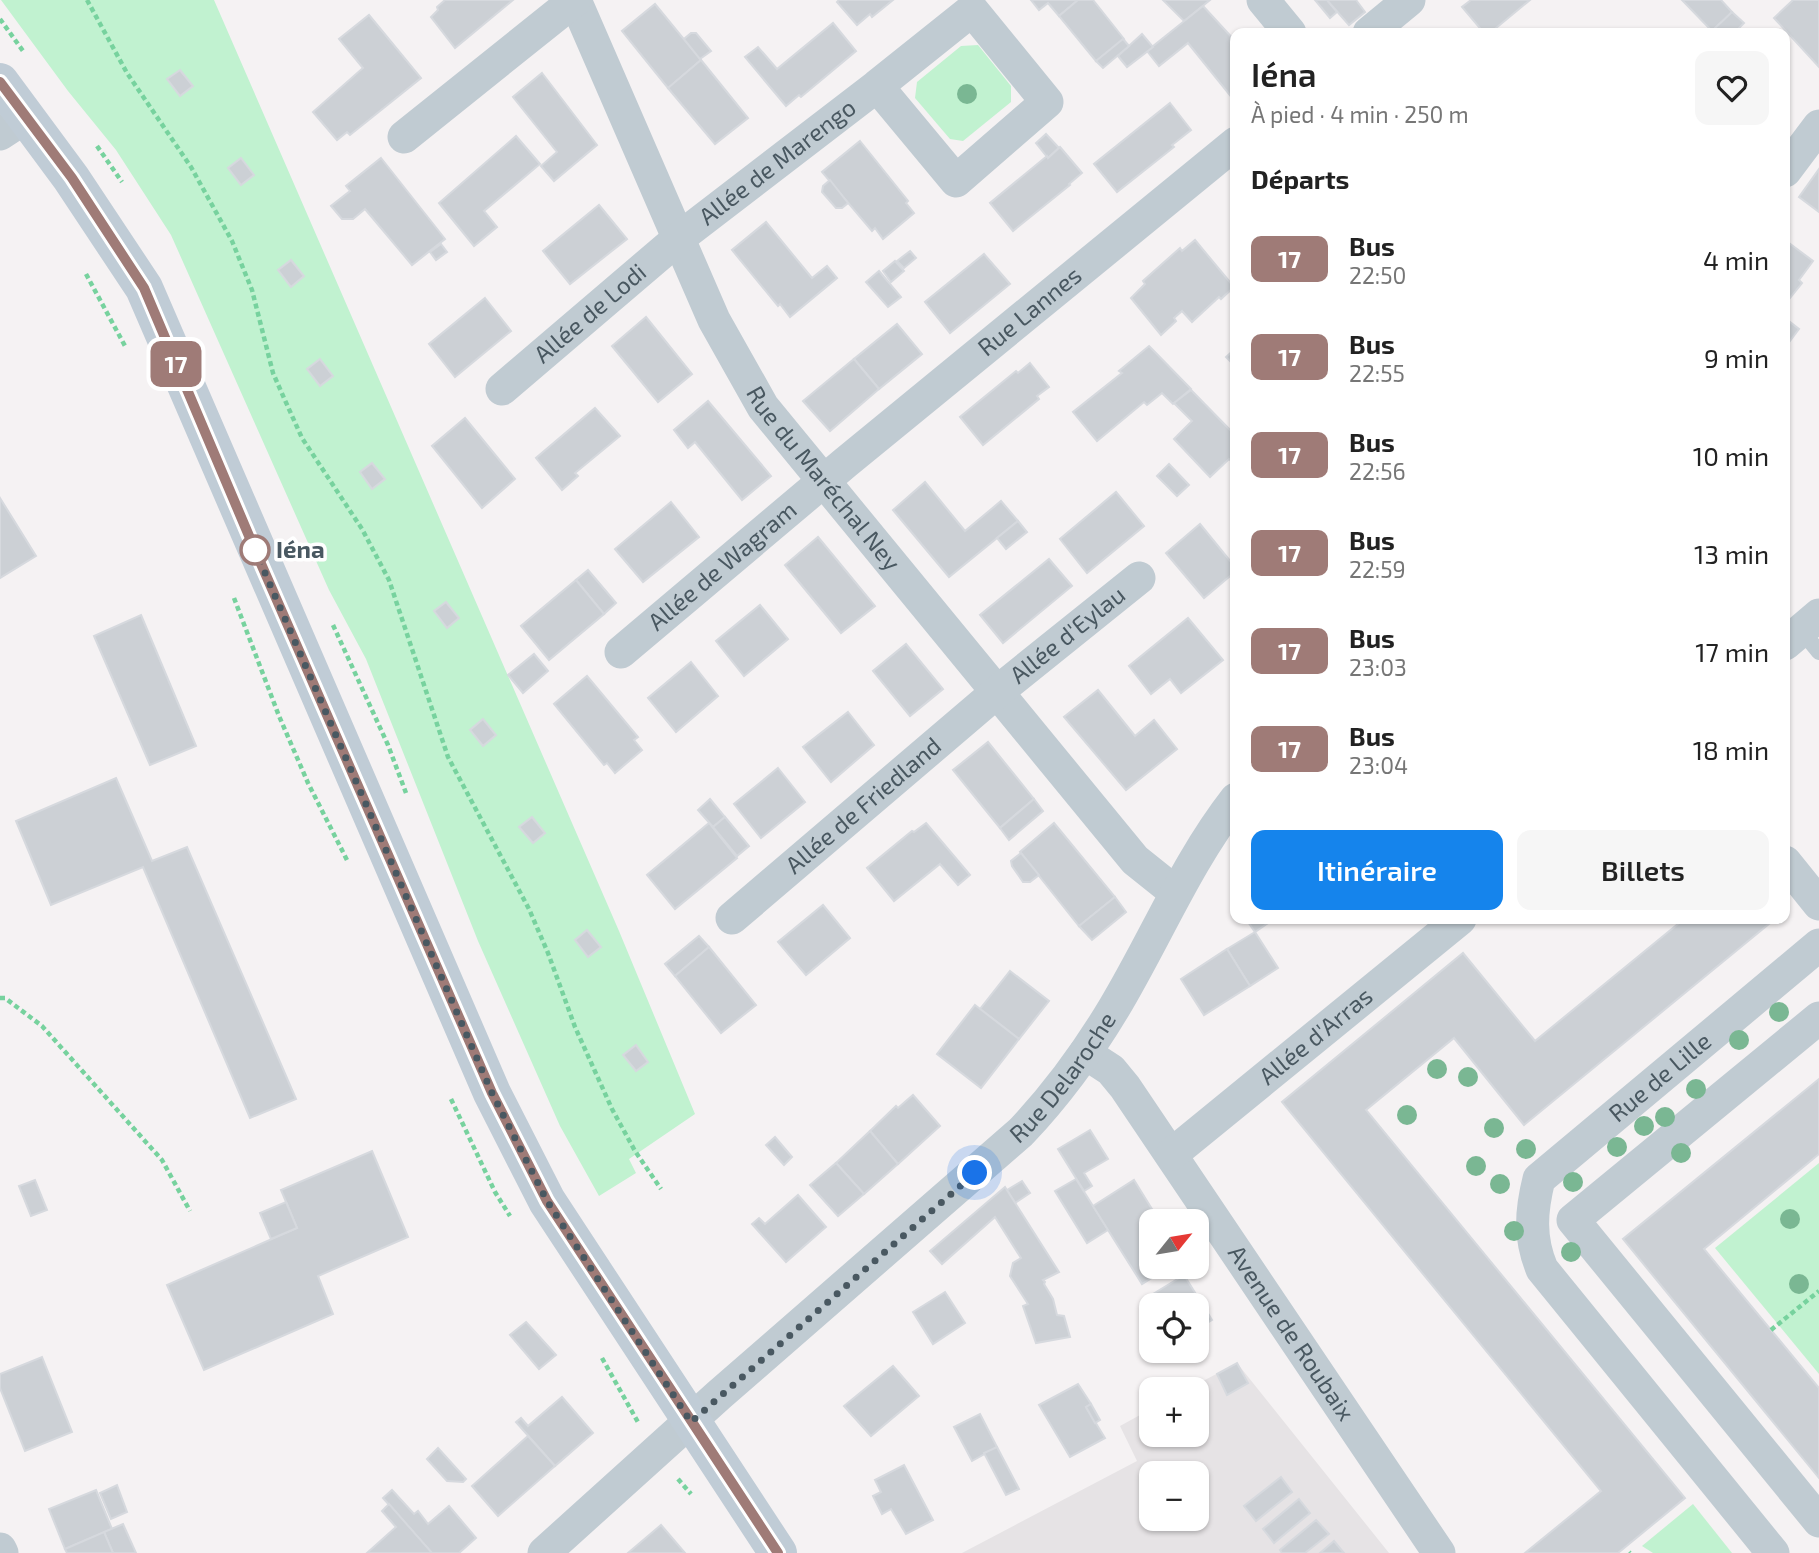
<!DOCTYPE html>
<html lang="fr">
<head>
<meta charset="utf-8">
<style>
  body { margin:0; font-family:"Exo 2",sans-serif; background:#f6f6f6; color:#222; height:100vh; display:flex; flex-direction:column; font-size:26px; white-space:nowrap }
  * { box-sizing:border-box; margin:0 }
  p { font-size:23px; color:#767676 }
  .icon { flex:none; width:38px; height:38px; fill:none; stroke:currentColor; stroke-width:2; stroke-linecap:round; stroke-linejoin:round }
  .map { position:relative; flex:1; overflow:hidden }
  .side { position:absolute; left:1230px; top:28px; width:560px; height:896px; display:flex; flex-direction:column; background:#fff; border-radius:14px; box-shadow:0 2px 5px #0004 }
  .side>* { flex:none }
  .badge { padding:0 14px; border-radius:10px; font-size:24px; line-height:46px }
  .needle { width:46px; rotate:60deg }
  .controls { position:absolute; left:1139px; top:1209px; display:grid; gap:14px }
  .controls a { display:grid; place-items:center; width:70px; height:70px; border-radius:14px; background:#fff; box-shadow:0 2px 5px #0004; font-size:35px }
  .you { position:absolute; width:35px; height:35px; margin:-18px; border:5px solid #fff; border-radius:50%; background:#1a73e8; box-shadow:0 0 0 10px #1a73e833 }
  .map>.badge { position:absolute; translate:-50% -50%; box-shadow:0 0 0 4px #fff }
  h2 { padding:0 21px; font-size:26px; line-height:63px }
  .round { display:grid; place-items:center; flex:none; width:74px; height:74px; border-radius:14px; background:#f6f6f6 }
  .overview { display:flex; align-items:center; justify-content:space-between; height:119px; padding:0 21px }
  h1 { font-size:33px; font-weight:600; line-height:52px }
  .cta { display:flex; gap:14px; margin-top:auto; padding:14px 21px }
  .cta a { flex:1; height:80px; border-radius:14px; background:#1584ec; color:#fff; font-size:28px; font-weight:600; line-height:80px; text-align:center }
  .cta a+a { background:#f6f6f6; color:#222 }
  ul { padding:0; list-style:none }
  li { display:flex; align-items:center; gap:21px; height:98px; padding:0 21px }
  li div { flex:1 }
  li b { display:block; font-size:26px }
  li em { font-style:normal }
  li .badge { min-width:77px; font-weight:700; text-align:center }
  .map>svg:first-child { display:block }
  .education { fill:#e6e3e5; fill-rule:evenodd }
  .green { fill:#c1f2d0 }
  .building { fill:#ccd0d5; stroke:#d6d9de; stroke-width:2 }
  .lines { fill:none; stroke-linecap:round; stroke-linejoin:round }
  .path { stroke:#77d29e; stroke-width:4.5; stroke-dasharray:5 3.5; stroke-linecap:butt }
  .lane { stroke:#c0cbd2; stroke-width:16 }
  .street { stroke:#c0cbd2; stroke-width:33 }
  .secondary { stroke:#c0ccd6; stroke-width:38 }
  .tree { fill:#7ab793 }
  .line-casing { stroke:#fff; stroke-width:16 }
  .line { stroke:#9f7b77; stroke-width:10 }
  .walk { stroke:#495861; stroke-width:7; stroke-dasharray:0 12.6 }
  .stop-dot { fill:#fff; stroke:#9f7b77; stroke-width:3.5 }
  .labels { text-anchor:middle; stroke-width:7; stroke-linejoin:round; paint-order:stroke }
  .street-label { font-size:24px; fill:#495861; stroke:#fff }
  .stop-label { font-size:24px; font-weight:bold; fill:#495861; stroke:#fff; text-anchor:start }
</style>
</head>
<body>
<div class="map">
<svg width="1819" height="1553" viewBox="0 0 1819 1553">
  <rect width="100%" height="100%" fill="#f5f2f3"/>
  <path class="education" d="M1237,1363l152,190h-427l175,-92 -17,-35 31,-17 1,26h45v-45l-9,-1zM1152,1474h45v45h-45z"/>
  <g class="green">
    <path d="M1,0h213l405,931 76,183 -66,45 7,14 -37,23 -39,-70 -82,-185 -112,-282 -37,-69 -158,-355 -55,-85 -48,-59z"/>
    <path d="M978,45l33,41v16l-48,39 -13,-2 -35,-41 2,-16 44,-36z"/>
    <path d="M1819,1163v211l-104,-126z"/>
    <path d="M1693,1504l39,49h-79l-11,-7z"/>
  </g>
  <g class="building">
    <path d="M445,0h68l-58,48 -24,-31 7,-7 -1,-3z"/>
    <path d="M839,0h54l-21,17 -2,-3 -13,11 -20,-23z"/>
    <path d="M1031,0h47l-19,16 -11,-13 -9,7z"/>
    <path d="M1078,0h15l31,39 -28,22 -37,-45z"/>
    <path d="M1163,0h47l-26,21z"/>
    <path d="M1315,0h12l10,12 -7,6z"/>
    <path d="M1327,0h29l9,12 -16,13z"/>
    <path d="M1471,0h59l-40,33h-6l-22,-26z"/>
    <path d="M1682,0h39l11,12 -20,19z"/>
    <path d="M1793,0h26v67l-45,-49z"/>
    <path d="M655,4l46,56 -33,28 -46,-57z"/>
    <path d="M1203,6l33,36v54l-3,3 -45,-56 -29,23 -12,-15z"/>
    <path d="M1732,12l12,11 -10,10h-20l-2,-2z"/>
    <path d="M369,15l52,63 -71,57 -3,-3 -10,8 -24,-28 50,-44 -24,-29z"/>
    <path d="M833,23l23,28 -55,46 -2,-2 -13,11 -41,-49 13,-10 19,22z"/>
    <path d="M691,33h5l15,18 -11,8 -16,-20z"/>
    <path d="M1142,34l11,13 -26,20 -9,-11z"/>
    <path d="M1123,39l6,7 -26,22 -7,-7z"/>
    <path d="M701,60l47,58 -33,26 -47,-56z"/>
    <path d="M180,70l13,16 -13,10 -13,-17z"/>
    <path d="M542,73l55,72 -43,36 -13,-15 16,-14 -44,-55z"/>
    <path d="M1170,103l21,27 -19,15 2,2 -57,45 -23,-28z"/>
    <path d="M1046,134l13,14 -11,10 -12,-15z"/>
    <path d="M516,136l24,28 -56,47 13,16 -23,19 -35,-43z"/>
    <path d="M860,141l48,60 -2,2 8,10 -31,26 -8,-11 -3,3 -50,-59z"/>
    <path d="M1060,147l22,26 -13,11 1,1 -57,46 -23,-28 57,-47 1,2z"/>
    <path d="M241,158l13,17 -13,10 -13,-17z"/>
    <path d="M381,158l64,81 -33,26 -47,-56 -12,10h-11l-11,-13 19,-15 -4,-5z"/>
    <path d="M1819,169v43l-20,-15z"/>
    <path d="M830,180l18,23 -6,5h-6l-14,-16 1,-6z"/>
    <path d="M599,205l28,34 -57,45 -27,-33z"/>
    <path d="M766,222l46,56 15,-12 10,12 -47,39 -10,-13 -2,2 -46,-56z"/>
    <path d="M1195,240l39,47 -13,12 -2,-2 -27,25 -10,-11 -8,7 2,3 -15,14 -30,-37 14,-14 -2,-3 37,-33 2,3z"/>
    <path d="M1785,240l28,21 -14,19 3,3 -12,15 -5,-3z"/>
    <path d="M441,244l6,8 -11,8 -6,-8z"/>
    <path d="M910,251l6,7 -12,10 -7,-7z"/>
    <path d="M984,254l26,30 -60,49 -25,-31z"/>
    <path d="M291,260l13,16 -13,11 -13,-17z"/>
    <path d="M895,261l9,10 -13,11 -8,-11z"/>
    <path d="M879,271l22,26 -13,10 -22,-25z"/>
    <path d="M485,298l26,33 -56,46 -26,-33z"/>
    <path d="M646,317l46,57 -34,28 -46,-56z"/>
    <path d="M1785,318l14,11 -9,12 -5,-3z"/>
    <path d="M897,324l25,30 -43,35 -25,-30z"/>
    <path d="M1149,346l42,43 -18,15 -11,-11 -15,12 -3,-3 -47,39 -24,-29 49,-39 -3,-2z"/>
    <path d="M1236,348v19l-10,-10z"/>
    <path d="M320,359l13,17 -13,10 -13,-17z"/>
    <path d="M854,359l25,30 -49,42 -27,-30z"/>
    <path d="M1030,363l19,24 -12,9 2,3 -56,46 -23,-28 56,-46 2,2z"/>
    <path d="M1191,390l45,46v29l-7,-6 -19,18 -36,-38 18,-18 -18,-18z"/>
    <path d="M708,401l63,75 -29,24 -47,-58 -7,6 -14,-18z"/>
    <path d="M595,408l25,28 -45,37 3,3 -16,14 -26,-32z"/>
    <path d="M465,418l50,61 -33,29 -50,-62z"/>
    <path d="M372,463l13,16 -13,10 -12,-17z"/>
    <path d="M1169,464l20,21 -12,11 -20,-20z"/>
    <path d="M925,482l40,49 36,-30 17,20 -69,56 -56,-67z"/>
    <path d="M1116,492l28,34 -57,47 -27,-34z"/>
    <path d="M0,498l36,58 -36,22z"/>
    <path d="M671,502l28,35 -56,45 -28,-33z"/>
    <path d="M1018,521l9,11 -21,17 -9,-11z"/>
    <path d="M1200,524l36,44v3l-32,27 -38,-45z"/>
    <path d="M818,537l57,69 -34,27 -56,-68z"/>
    <path d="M1049,559l23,27 -69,57 -23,-28z"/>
    <path d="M588,570l28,33 -12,11 -28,-34z"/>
    <path d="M576,580l28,34 -55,46 -28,-34z"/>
    <path d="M446,602l13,16 -12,10 -13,-17z"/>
    <path d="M760,605l28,34 -44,37 -28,-35z"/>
    <path d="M141,615l55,131 -46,19 -56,-129z"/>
    <path d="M1188,618l35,42 -42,33 -11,-14 -19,15 -22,-28z"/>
    <path d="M906,644l37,45 -33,27 -37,-45z"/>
    <path d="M534,654l14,17 -25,22 -15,-18z"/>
    <path d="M691,662l27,34 -42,36 -28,-34z"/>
    <path d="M587,676l51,61 -4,3 8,10 -27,23 -8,-10 -3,2 -50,-61z"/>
    <path d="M1098,690l37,46 19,-16 23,29 -51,41 -62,-73z"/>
    <path d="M848,712l26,33 -43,37 -28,-35z"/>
    <path d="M483,719l13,16 -13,11 -13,-16z"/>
    <path d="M988,742l46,57 -34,29 -47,-58z"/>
    <path d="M778,768l27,34 -44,36 -27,-34z"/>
    <path d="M116,778l36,83 35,-14 109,252 -46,19 -107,-251 -92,38 -35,-84z"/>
    <path d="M710,799l15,18 -12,10 -15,-17z"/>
    <path d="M1034,799l9,12 -34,29 -9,-12z"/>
    <path d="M532,817l13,16 -12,10 -14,-16z"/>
    <path d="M725,817l24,29 -12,10 -24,-29z"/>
    <path d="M709,823l28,35 -62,51 -28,-34z"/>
    <path d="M926,823l44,52 -12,10 -18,-21 -46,37 -27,-33 45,-37 2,1z"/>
    <path d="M1054,823l61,74 -36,29 -59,-74z"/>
    <path d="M1021,853l18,22 -9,7h-7l-11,-16 -1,-5z"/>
    <path d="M1115,897l11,15 -34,28 -13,-14z"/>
    <path d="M823,905l27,33 -44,37 -28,-33z"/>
    <path d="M1246,919h28l-19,13z"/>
    <path d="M1684,919h91l-251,206 -70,-87 -88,72 319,388 -67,55h-93l76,-62 -319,-389 181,-149 72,88z"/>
    <path d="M587,930l14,17 -13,10 -13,-17z"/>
    <path d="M1255,932l23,36 -28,18 -23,-37z"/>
    <path d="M699,936l10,11 -34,29 -10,-12z"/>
    <path d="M709,947l47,58 -35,28 -46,-57z"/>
    <path d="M1227,949l23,37 -46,29 -23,-36z"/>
    <path d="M1010,971l39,30 -30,38 -39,-30z"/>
    <path d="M975,1005l44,34 -38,49 -44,-34z"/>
    <path d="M636,1045l12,17 -12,9 -13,-16z"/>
    <path d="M1819,1079v75l-115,95 115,139v90l-196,-239z"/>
    <path d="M913,1095l27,31 -42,38 -28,-33 26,-25 2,2z"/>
    <path d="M1090,1130l18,29 -24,14 8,13 -8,5 -26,-42z"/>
    <path d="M870,1131l28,33 -34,30 -28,-31z"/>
    <path d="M775,1137l17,20 -8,8 -18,-20z"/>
    <path d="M372,1151l36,86 -90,39 15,38 -129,56 -37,-85 130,-57 -16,-38z"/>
    <path d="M836,1163l28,31 -26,22 -28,-31z"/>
    <path d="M1076,1179l32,51 -21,13 -32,-52z"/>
    <path d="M35,1180l12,30 -16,6 -12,-30z"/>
    <path d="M1134,1180l26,42h-8v45h17l-27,17 -49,-78z"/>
    <path d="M1022,1181l8,12 -15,10 -8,-13z"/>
    <path d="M1005,1187l54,85 -16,8 2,2 -1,2 9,15 4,16 7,1 6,21 -34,6 -13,-37 5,-2 -18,-28 3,-13 8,-5 -26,-41 -53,47 -12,-13z"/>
    <path d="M798,1195l28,32 -40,35 -34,-38 7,-6 6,6z"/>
    <path d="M286,1202l11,26 -26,11 -11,-26z"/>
    <path d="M1184,1275l28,45 -15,9v-23h-44l-5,-9z"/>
    <path d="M945,1292l20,31 -32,21 -20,-32z"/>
    <path d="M526,1322l30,33 -17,14 -29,-34z"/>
    <path d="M42,1357l30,75 -47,19 -25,-63v-14z"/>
    <path d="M1237,1363l11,20 -21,12 -10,-21z"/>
    <path d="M893,1366l26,30 -48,40 -27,-30z"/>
    <path d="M1078,1384l13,20 -5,3 19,31 -35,19 -31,-52z"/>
    <path d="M562,1397l31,36 -38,33 -39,-44 5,-4 7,8z"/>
    <path d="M1091,1404l9,16 -5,3 -9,-16z"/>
    <path d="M980,1414l17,33 -25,14 -18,-34z"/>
    <path d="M528,1436l27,30 -57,50 -26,-30z"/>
    <path d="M997,1447l22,42 -13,6 -22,-42z"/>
    <path d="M438,1448l28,31 -3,3 -16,-1 -20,-22z"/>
    <path d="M904,1465l29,55 -27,14 -15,-25 -9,5 -9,-18 8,-4 -6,-12z"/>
    <path d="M1281,1477l11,15 -36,29 -12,-15z"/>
    <path d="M117,1485l10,27 -16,7 -11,-26z"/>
    <path d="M96,1490l16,39 -47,20 -16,-40z"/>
    <path d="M392,1490l22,24 4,-3 10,13 21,-18 27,32 -17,15h-27l-49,-55z"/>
    <path d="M1299,1499l11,14 -36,30 -11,-14z"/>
    <path d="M389,1504l43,49h-65l29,-26 -14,-16z"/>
    <path d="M1316,1520l13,14 -24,19h-23l-2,-3z"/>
    <path d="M123,1524l13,29h-23l-9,-21z"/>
    <path d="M661,1525l24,28h-57z"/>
    <path d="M104,1532l9,21h-46l-2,-4z"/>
    <path d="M1334,1541l10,12h-24z"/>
  </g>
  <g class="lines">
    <g class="path">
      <path d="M87,0l40,73 64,94 41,74 20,49 21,83 11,25 18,40 60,91 27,51 59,177 81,152 19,44 27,74 37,82 23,42 26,38"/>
      <path d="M0,19l23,32"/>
      <path d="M97,146l25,36"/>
      <path d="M86,274l39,72"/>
      <path d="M234,598l45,118 29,67 39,77"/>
      <path d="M333,625l55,120 18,48"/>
      <path d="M0,998h5l37,28 120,134 28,51"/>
      <path d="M451,1099l44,93 15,24"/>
      <path d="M1771,1330l48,-39"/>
      <path d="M602,1358l37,66"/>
      <path d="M678,1479l13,15"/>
      <path d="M1629,1552l1,1"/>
    </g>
    <path class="lane" d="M1801,630l18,22"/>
    <g class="street">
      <path id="s1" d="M575,0l139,320 49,87 372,453 40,32"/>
      <path d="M1263,0l27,33"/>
      <path d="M1369,33l40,-33"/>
      <path d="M0,134l26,-17"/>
      <path d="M404,137l171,-137"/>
      <path d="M1785,171l34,-45"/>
      <path id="s2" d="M502,389l177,-151 198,-152 79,95 91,-79 -75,-92 -95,76"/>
      <path d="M1785,644l34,-29"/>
      <path id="s3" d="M621,652l224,-189 391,-320"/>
      <path d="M1785,862l34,42"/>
      <path id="s4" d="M732,918l265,-226 142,-114"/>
      <path d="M1819,1018l-246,202 246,301"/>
      <path id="s5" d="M1085,1053l26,17 14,17 314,466"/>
      <path id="s6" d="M1172,1154l288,-235"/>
      <path d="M0,1549l2,4"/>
      <path id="s7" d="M544,1553l175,-158 302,-263c36,-38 66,-79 93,-124 42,-70 72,-145 122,-209"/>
      <path id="s8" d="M1773,1553l-231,-284c-13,-31 -11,-58 -3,-90l280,-234"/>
    </g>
    <path class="secondary" d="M0,82l71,96 73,110 348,805 55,108 231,352"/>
  </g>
  <g class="tree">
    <circle cx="967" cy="94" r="10"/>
    <circle cx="1779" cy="1012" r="10"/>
    <circle cx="1739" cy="1040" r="10"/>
    <circle cx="1437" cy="1069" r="10"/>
    <circle cx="1468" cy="1077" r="10"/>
    <circle cx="1696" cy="1089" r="10"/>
    <circle cx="1407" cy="1115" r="10"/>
    <circle cx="1665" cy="1117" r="10"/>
    <circle cx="1644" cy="1126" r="10"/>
    <circle cx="1494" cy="1128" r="10"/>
    <circle cx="1617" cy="1147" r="10"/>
    <circle cx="1526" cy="1149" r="10"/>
    <circle cx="1681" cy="1153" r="10"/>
    <circle cx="1476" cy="1166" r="10"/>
    <circle cx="1573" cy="1182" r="10"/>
    <circle cx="1500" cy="1184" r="10"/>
    <circle cx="1790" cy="1219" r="10"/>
    <circle cx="1514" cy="1231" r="10"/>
    <circle cx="1571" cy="1252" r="10"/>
    <circle cx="1799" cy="1284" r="10"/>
  </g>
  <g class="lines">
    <g class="line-casing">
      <path id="line" d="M0,82l72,96 72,110 111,262 237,543 55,108 231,352"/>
    </g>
    <use href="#line" class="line"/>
    <path class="walk" d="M255,550l237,543 55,108 144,221 284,-249"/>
  </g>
  <circle class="stop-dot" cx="255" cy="550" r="14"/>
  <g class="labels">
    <g class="street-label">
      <text dy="8" stroke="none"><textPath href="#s2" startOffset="357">Allée de Marengo</textPath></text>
      <text dy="8" stroke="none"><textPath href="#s3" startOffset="532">Rue Lannes</textPath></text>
      <text dy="8" stroke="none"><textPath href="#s2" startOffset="116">Allée de Lodi</textPath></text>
      <text dy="8" stroke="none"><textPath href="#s1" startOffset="542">Rue du Maréchal Ney</textPath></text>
      <text dy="8" stroke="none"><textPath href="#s3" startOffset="133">Allée de Wagram</textPath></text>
      <text dy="8" stroke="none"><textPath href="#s4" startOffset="439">Allée d'Eylau</textPath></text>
      <text dy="8" stroke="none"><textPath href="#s4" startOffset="173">Allée de Friedland</textPath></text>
      <text dy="8" stroke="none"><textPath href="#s6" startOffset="186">Allée d'Arras</textPath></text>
      <text dy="8" stroke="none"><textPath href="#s7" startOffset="705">Rue Delaroche</textPath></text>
      <text dy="8" stroke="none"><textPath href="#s8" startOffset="616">Rue de Lille</textPath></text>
      <text dy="8" stroke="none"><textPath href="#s5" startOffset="350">Avenue de Roubaix</textPath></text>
    </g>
    <g class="stop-label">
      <text x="276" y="558">Iéna</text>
    </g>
  </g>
</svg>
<div class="controls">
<a><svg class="needle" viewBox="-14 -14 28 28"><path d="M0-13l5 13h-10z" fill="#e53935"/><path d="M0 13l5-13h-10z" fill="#767676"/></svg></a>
<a><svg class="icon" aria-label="locate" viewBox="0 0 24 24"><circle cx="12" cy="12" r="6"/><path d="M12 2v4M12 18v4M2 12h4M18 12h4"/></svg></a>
<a>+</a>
<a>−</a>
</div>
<div class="you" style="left:975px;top:1173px"></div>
<b class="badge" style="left:176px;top:364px;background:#9f7b77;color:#fff">17</b>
<section class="side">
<div class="overview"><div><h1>Iéna</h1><p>À pied · 4 min · 250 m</p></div><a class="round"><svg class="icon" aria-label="heart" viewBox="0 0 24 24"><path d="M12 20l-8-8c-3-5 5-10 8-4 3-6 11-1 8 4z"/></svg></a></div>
<h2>Départs</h2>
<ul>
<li><span class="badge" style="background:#9f7b77;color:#fff">17</span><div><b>Bus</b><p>22:50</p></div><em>4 min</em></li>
<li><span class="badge" style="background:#9f7b77;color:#fff">17</span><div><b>Bus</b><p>22:55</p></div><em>9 min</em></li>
<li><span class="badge" style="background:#9f7b77;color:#fff">17</span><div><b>Bus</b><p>22:56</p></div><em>10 min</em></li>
<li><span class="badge" style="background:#9f7b77;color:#fff">17</span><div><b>Bus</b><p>22:59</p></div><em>13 min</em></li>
<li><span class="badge" style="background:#9f7b77;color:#fff">17</span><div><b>Bus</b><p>23:03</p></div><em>17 min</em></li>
<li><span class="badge" style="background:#9f7b77;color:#fff">17</span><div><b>Bus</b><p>23:04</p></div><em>18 min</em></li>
</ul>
<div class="cta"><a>Itinéraire</a><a>Billets</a></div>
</section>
</div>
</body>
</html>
